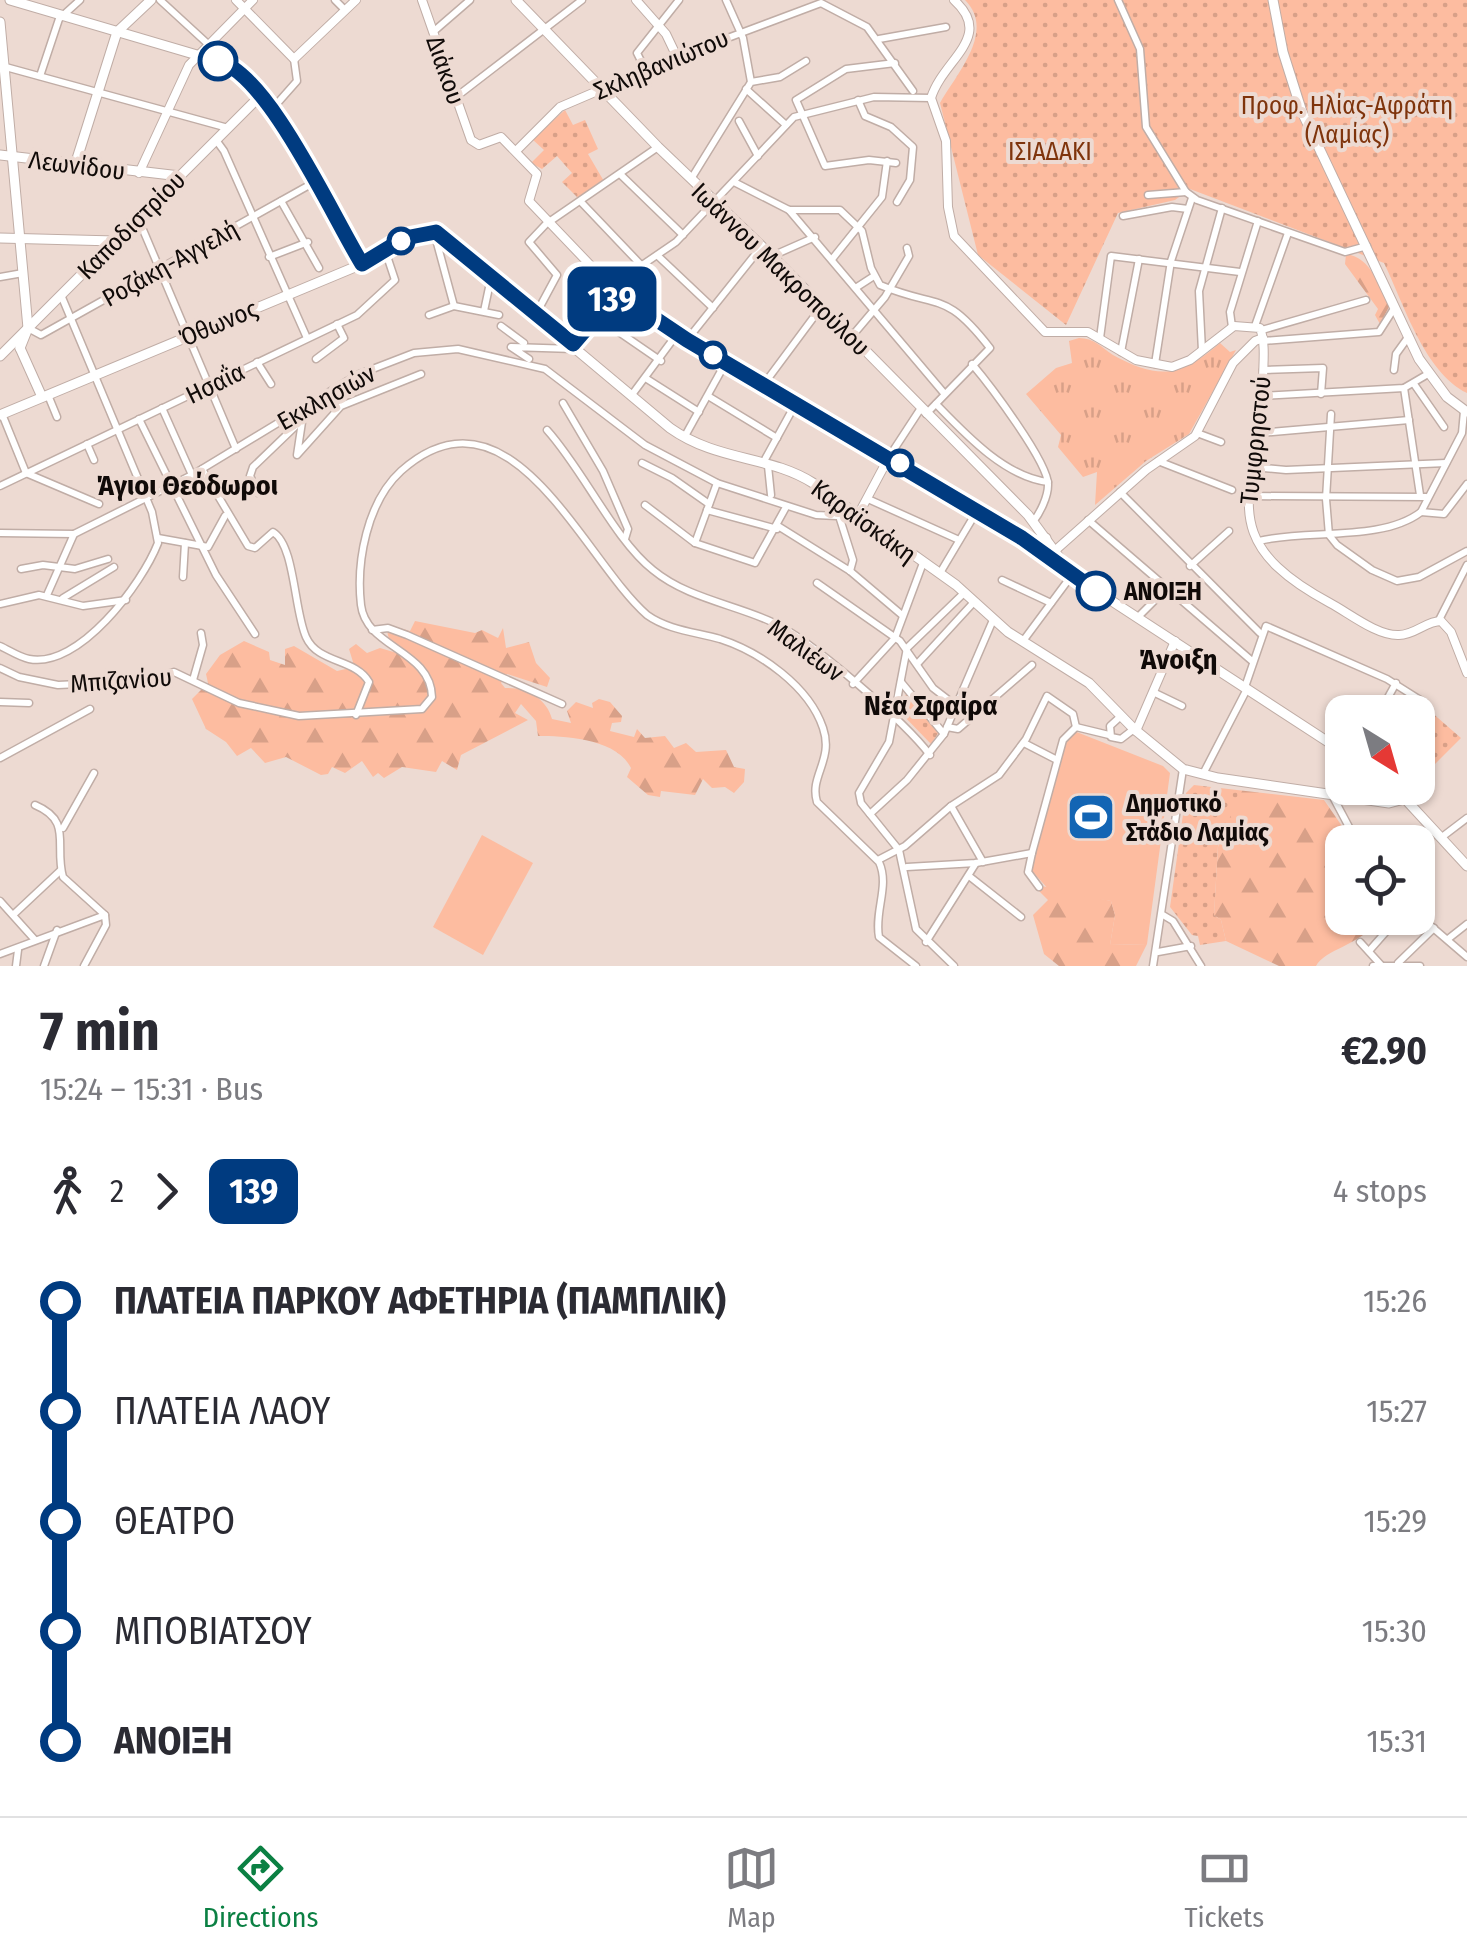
<!DOCTYPE html>
<html lang="en">
<head>
<meta charset="utf-8">
<style>
  body { margin:0; font-family:"Fira Sans Condensed",sans-serif; background:#f7f7f7; color:#2b2b33; height:100vh; display:flex; flex-direction:column; font-size:38px; white-space:nowrap }
  * { box-sizing:border-box; margin:0 }
  p { font-size:32px; color:#7c7c81 }
  .icon { flex:none; width:55px; height:55px; fill:none; stroke:currentColor; stroke-width:2; stroke-linecap:round; stroke-linejoin:round }
  .map { position:relative; height:966px; overflow:hidden }
  .side { display:flex; flex-direction:column; background:#fff; flex:1 }
  .side>* { flex:none }
  .badge { padding:0 20px; border-radius:15px; font-size:35px; line-height:65px }
  .needle { width:65px; rotate:143deg }
  .tools { position:absolute; left:1325px; top:695px; display:grid; gap:20px }
  .tools a { display:grid; place-items:center; width:110px; height:110px; border-radius:20px; background:#fff; box-shadow:0 2px 8px #0004; font-size:50px }
  .map>.badge { position:absolute; translate:-50% -50%; box-shadow:0 0 0 5px #fff }
  .legs { display:flex; align-items:center; gap:15px; height:110px; padding:0 40px; font-size:32px }
  .legs p { margin-inline-start:auto }
  .summary { display:flex; align-items:center; justify-content:space-between; height:170px; padding:0 40px }
  h1 { font-size:55px; font-weight:700; line-height:75px }
  ul { padding:0 40px; list-style:none }
  li { display:flex; align-items:center; gap:35px; height:110px; font-size:38px }
  li i { display:grid; place-items:center; width:15px; height:100%; margin:0 12px; background:currentColor }
  li i::after { content:''; width:25px; height:25px; margin:-12px; border:8px solid; border-radius:50%; background:#fff }
  li p { margin-inline-start:auto }
  li:first-child i { background:linear-gradient(#0000 50%,currentColor 0) }
  li:last-child i { background:linear-gradient(currentColor 50%,#0000 0) }
  .tab-bar { display:flex; justify-content:space-around; align-items:center; height:140px; border-top:2px solid #e1e1e2; background:#fff; font-size:28px; color:#7c7c81 }
  .tab-bar a { display:grid; justify-items:center; gap:5px }
  .tab-bar .selected { color:#0b8043 }
  .map>svg:first-child { display:block }
  .grass { fill:url(#grass-tufts) }
  .forest { fill:url(#forest-firs) }
  .park { fill:url(#park-dots) }
  .pitch { fill:#fdbca0 }
  .lines { fill:none; stroke-linecap:round; stroke-linejoin:round }
  .minor-casing { stroke:#c0ada6; stroke-width:9 }
  .tertiary-casing { stroke:#c0ada6; stroke-width:10 }
  .secondary-casing { stroke:#c0ada6; stroke-width:11 }
  .minor { stroke:#fff; stroke-width:6 }
  .tertiary { stroke:#fff; stroke-width:8 }
  .secondary { stroke:#fff; stroke-width:9 }
  .line-1-casing { stroke:#fff; stroke-width:22 }
  .line-1 { stroke:#003b80; stroke-width:15 }
  .stop-1-dot { fill:#fff; stroke:#003b80; stroke-width:5 }
  .labels { text-anchor:middle; stroke-width:8; stroke-linejoin:round; paint-order:stroke }
  .street-label { font-size:25px; fill:#100a08; stroke:#eddad2 }
  .park-label { font-size:25px; fill:#7f340c; stroke:#eddad2 }
  .stop-label { font-size:25px; font-weight:bold; fill:#100a08; stroke:#eddad2; text-anchor:start }
  .poi-label { font-size:25px; font-weight:bold; fill:#100a08; stroke:#eddad2; text-anchor:start }
  .neighbourhood-label { font-size:28px; font-weight:bold; fill:#100a08; stroke:#eddad2 }
</style>
</head>
<body>
<div class="map">
<svg width="1467" height="966" viewBox="0 0 1467 966">
  <defs>
    <pattern id="grass-tufts" width="24" height="20" patternUnits="userSpaceOnUse" patternTransform="scale(2.5)"><rect width="24" height="20" fill="#fdbca0"/><path d="M3 7l-1-3M5 7V3M7 7l1-3M15 17l-1-3M17 17v-4M19 17l1-3" fill="none" stroke="#d8a088"/></pattern>
    <pattern id="forest-firs" width="22" height="20" patternUnits="userSpaceOnUse" patternTransform="scale(2.5)"><rect width="22" height="20" fill="#fdbca0"/><path d="M5 1l3.5 6h-7zM16 11l3.5 6h-7z" fill="#d8a088"/></pattern>
    <pattern id="park-dots" width="8" height="8" patternUnits="userSpaceOnUse" patternTransform="scale(2.5)"><rect width="8" height="8" fill="#fdbca0"/><path d="M2 2h.1M6 6h.1" fill="none" stroke="#d8a088" stroke-width="1.8" stroke-linecap="round"/></pattern>
  </defs>
  <rect width="100%" height="100%" fill="#eddad2"/>
  <path class="grass" d="M1079,338c15,0 22,9 34,17 48,26 68,21 107,-12l10,9 6,-2 -47,84 -43,27 -51,44 2,-33 -14,5 -25,-30 3,-12 -35,-41 30,-26 16,-5 -3,-22z"/>
  <g class="forest">
    <path d="M1346,254c26,4 33,32 43,53l-9,17 -5,-9 3,-6 -33,-45z"/>
    <path d="M415,621l60,12 7,-3 16,8 5,-10 3,20 23,-6 7,21 14,15 -3,9 -40,-13 -6,9 4,5c22,-1 42,11 47,31l19,4 -4,-12 9,-9 17,6 -1,-5 7,-4 11,3 12,14 -1,6 -9,1 -2,8 24,6 3,-8 8,9 20,-2 9,12 12,-5 10,9 30,-2 8,17 11,2 -1,13 -10,11 -9,-6 -13,1 -9,-9 -8,16 -34,-4 -1,6 -12,-2 -21,-18 4,-9c-15,-30 -67,-32 -93,-32l-2,-15 -15,-17 -6,9 13,7 -67,35 -4,15 -15,-9 -6,11 -34,-5 -18,11 -6,-5 -5,4 -11,-16 -17,12 -13,-6 -4,7 -7,1 -35,-18 -21,6 -14,-15 -14,8 -11,-14 -20,-13 -14,-30 16,-16 -2,-9 14,-19 24,-14 25,11 1,8 15,5v-16l9,-3 43,25 13,-3 3,-6 -4,-13 7,-5 11,9 13,-5 17,5 3,-5 -10,-5 -3,-12 9,-4 14,4z"/>
    <path d="M1237,790l87,10 29,42h-11v76h53l-7,9 -9,-7c-20,26 -54,29 -63,46h-37l-53,-25 -5,-21 -7,-5 4,-68z"/>
    <path d="M1042,886l69,15 4,14 -5,30 37,-1 -11,22h-77l-15,-12 -11,-39 15,-15 -10,-10z"/>
  </g>
  <g class="park">
    <path d="M965,0h502v393c-43,-21 -63,-89 -83,-130l-194,-74 -15,11 -57,13 -52,112 -88,-70 -38,-152c17,-30 56,-72 25,-103z"/>
    <path d="M565,110l8,15 12,-5 13,29 -10,5 17,29 -24,18 -19,-19 10,-9 -15,-17 -15,13 -11,-6 13,-13 -12,-11z"/>
    <path d="M907,692l32,40 -8,12 -32,-33z"/>
    <path d="M1415,698l46,40 -43,43v-69h-14z"/>
    <path d="M1194,785l43,5 1,8 -20,48 -4,69 7,5 5,21 -26,4 -2,-9 -6,-1 -22,-28 16,-114z"/>
  </g>
  <g class="pitch">
    <path d="M1074,731l89,35 7,7 -23,171 -37,1 5,-30 -4,-14 -60,-9 -20,-22 29,-118z"/>
    <path d="M482,835l51,28 -50,92 -50,-28z"/>
  </g>
  <g class="lines">
    <g class="minor-casing">
      <g id="minor">
        <path d="M160,0l49,45"/>
        <path d="M335,0l10,10"/>
        <path d="M726,0l17,38 8,44"/>
        <path d="M1118,0l22,49 6,78 40,65 11,8 148,52 22,-6"/>
        <path d="M433,32l37,-32"/>
        <path d="M879,39l67,-12"/>
        <path d="M677,57l144,-54 46,24 46,64"/>
        <path d="M895,63l-49,6 -50,31 29,66 44,-6 27,3"/>
        <path d="M2,66l226,62"/>
        <path d="M646,71l-9,-18 42,-53"/>
        <path d="M40,76l19,-57 21,-19"/>
        <path d="M746,89l40,36"/>
        <path d="M456,97l126,-97"/>
        <path d="M858,100l7,16 26,11 22,20 -3,33 -13,22"/>
        <path d="M274,107l23,-26 -3,-22"/>
        <path d="M739,121l19,35"/>
        <path d="M216,140l8,11 83,187"/>
        <path d="M621,175l62,60"/>
        <path d="M691,179l60,-97 29,-5 26,-16"/>
        <path d="M734,182l55,28h51l22,21 9,37 9,17c60,25 64,4 110,63l-64,66"/>
        <path d="M1148,195l38,-3"/>
        <path d="M281,201l38,67"/>
        <path d="M582,203l60,63"/>
        <path d="M789,210l154,182"/>
        <path d="M1123,216l49,-9 16,2"/>
        <path d="M138,218l98,231"/>
        <path d="M434,232l20,74"/>
        <path d="M658,256l55,52"/>
        <path d="M772,256l43,-19"/>
        <path d="M269,257l39,-15"/>
        <path d="M833,258l49,-61 5,-36"/>
        <path d="M0,277l23,-4"/>
        <path d="M610,287l66,-45 118,-125 80,-20 57,1"/>
        <path d="M857,287l17,-11"/>
        <path d="M484,311l7,-33"/>
        <path d="M536,314l21,-39 -28,-33 17,-18 112,-77"/>
        <path d="M429,315l25,-9 45,9"/>
        <path d="M597,317l64,44"/>
        <path d="M501,326l23,17"/>
        <path d="M1255,326l33,-93"/>
        <path d="M1232,327l-2,-15 28,-91"/>
        <path d="M28,328l13,7 272,-152"/>
        <path d="M1262,330l104,-30"/>
        <path d="M852,336l33,-39 24,-41 -2,-8"/>
        <path d="M1100,338l11,-82 129,16"/>
        <path d="M687,340l71,-89"/>
        <path d="M1263,341l116,-9 16,-25"/>
        <path d="M1202,351l-3,-60 23,-83"/>
        <path d="M1121,352l18,-93"/>
        <path d="M316,359l28,-21 -7,-14"/>
        <path d="M529,359l-18,-12 63,2"/>
        <path d="M257,362l14,22"/>
        <path d="M972,364c17,20 77,99 76,121 0,12 -8,28 -15,37"/>
        <path d="M1155,364l16,-103 21,-63"/>
        <path d="M1263,370l60,-2 -2,26"/>
        <path d="M1394,370l2,-16 13,-18"/>
        <path d="M647,379l52,33"/>
        <path d="M764,384l58,-78"/>
        <path d="M1414,384l30,43"/>
        <path d="M1404,388l16,107"/>
        <path d="M48,395l9,22"/>
        <path d="M631,396l46,-62"/>
        <path d="M708,396l69,42"/>
        <path d="M1263,396l141,-8 24,-14"/>
        <path d="M563,403l40,68 25,58 -3,10"/>
        <path d="M936,404c29,30 69,73 112,78"/>
        <path d="M162,408l30,67"/>
        <path d="M2,414l24,59 73,31"/>
        <path d="M1331,414l-5,85 3,36 8,10 35,25 25,11 22,-4 48,-26"/>
        <path d="M139,419l77,156 39,59"/>
        <path d="M302,422l-5,33 44,-49 80,-32"/>
        <path d="M547,430c37,41 67,109 106,140 34,28 80,34 119,52 38,17 133,100 158,133"/>
        <path d="M1197,433l24,9"/>
        <path d="M1260,433l149,-13"/>
        <path d="M685,436l41,-74"/>
        <path d="M87,444l7,16"/>
        <path d="M889,457l32,-49"/>
        <path d="M1158,461l74,29"/>
        <path d="M642,463l30,15 37,26"/>
        <path d="M763,463l33,-60"/>
        <path d="M768,466l3,29"/>
        <path d="M1252,467l34,3 160,-7"/>
        <path d="M202,469l46,77 7,2 18,-16c22,13 21,79 33,105 12,27 49,21 63,45l-13,33"/>
        <path d="M0,486l357,-171 38,-35 -9,-27"/>
        <path d="M1120,492l140,141"/>
        <path d="M258,493l-8,-17 3,-9 76,-73"/>
        <path d="M1248,496l178,1"/>
        <path d="M868,499l91,41"/>
        <path d="M645,505l50,38 60,20 31,-56"/>
        <path d="M707,510l70,19"/>
        <path d="M1421,512l23,2 23,-30"/>
        <path d="M840,519l13,41 -3,11"/>
        <path d="M1088,520l164,141"/>
        <path d="M778,526l72,45 52,44"/>
        <path d="M0,533l74,1 118,-59 165,-100 57,-22 44,-4 87,20 100,76 72,38 99,32 41,2"/>
        <path d="M158,538l50,9 17,-31"/>
        <path d="M1259,541c47,-12 123,1 162,-29l41,-79 2,-22"/>
        <path d="M695,543l22,-60"/>
        <path d="M1190,566l39,-35"/>
        <path d="M21,569l22,-4 32,4 33,-10"/>
        <path d="M940,573l37,-62"/>
        <path d="M183,577l2,-34"/>
        <path d="M1002,580l49,23"/>
        <path d="M817,583l83,58 33,47 22,17"/>
        <path d="M47,595l27,-61"/>
        <path d="M63,598l51,-31"/>
        <path d="M0,604l39,-9 44,11 43,-6"/>
        <path d="M1138,617l28,-28"/>
        <path d="M1439,620l28,-55"/>
        <path d="M372,630l16,-2 19,7 155,69"/>
        <path d="M1023,641l49,-66"/>
        <path d="M0,646c9,4 19,11 29,13 50,10 113,-75 129,-116l-6,-31 -91,-217"/>
        <path d="M918,663l56,-61"/>
        <path d="M0,668l19,9 39,8 83,-4 33,-9 65,31 60,13 123,-7 10,-12c-1,-47 -66,-49 -71,-92 -5,-43 6,-103 40,-134 109,-97 182,88 246,144 21,15 48,17 73,24 40,13 89,47 103,89 11,32 -14,48 -6,74l62,60c11,24 -5,49 0,75l37,29"/>
        <path d="M193,680l10,-35 -2,-12"/>
        <path d="M901,682l43,52"/>
        <path d="M853,684l42,-46 28,-75"/>
        <path d="M1245,687l21,-61 121,53 38,24"/>
        <path d="M1153,692l29,14"/>
        <path d="M0,702l29,1"/>
        <path d="M1380,712l16,-29"/>
        <path d="M1121,716l-11,10 1,11 10,2 13,-10"/>
        <path d="M947,727l11,2 74,-64"/>
        <path d="M1076,727l33,8"/>
        <path d="M1024,743l33,17"/>
        <path d="M0,758l90,-49"/>
        <path d="M1203,774l44,-85"/>
        <path d="M1332,795l25,47"/>
        <path d="M35,805c38,16 19,40 28,72l42,38"/>
        <path d="M951,806l32,56"/>
        <path d="M870,814l37,-34 37,-46 49,-114"/>
        <path d="M63,828l31,-55"/>
        <path d="M1442,837l25,-19"/>
        <path d="M878,860l27,-14 46,-40 48,-31 27,-36 21,-43 26,18 3,13"/>
        <path d="M907,867l69,-4 56,-10"/>
        <path d="M969,876l52,41"/>
        <path d="M1039,887l-11,-15 4,-19 31,-113 13,-13"/>
        <path d="M0,901l35,39"/>
        <path d="M13,915l48,-45"/>
        <path d="M1163,915l10,6 28,45"/>
        <path d="M1418,915l49,42"/>
        <path d="M1448,939l19,-15"/>
        <path d="M926,942l50,-79"/>
        <path d="M1360,942l21,23"/>
        <path d="M1369,951l29,-33"/>
        <path d="M1158,952l33,-6"/>
        <path d="M0,954l105,-39 1,10 -22,41"/>
        <path d="M1398,963l36,-35"/>
        <path d="M16,966l2,-16"/>
        <path d="M44,966l13,-36"/>
        <path d="M954,966l-38,-37 -17,-79 -38,-47 -2,-10 30,-51 18,-94 57,-55"/>
        <path d="M1153,966l30,-197"/>
        <path d="M1373,966h47"/>
      </g>
    </g>
    <g class="tertiary-casing">
      <g id="tertiary">
        <path d="M236,0l58,59 62,-59"/>
        <path d="M422,0l49,140 8,5 22,-8 36,37 -8,27 88,92 60,41 212,123 179,111"/>
        <path d="M954,0c41,37 -11,59 -23,98l15,43 2,66 6,29 91,96h43l48,28 36,7 18,-7 44,-34 26,2c6,16 3,36 3,53 -2,107 -58,155 67,222 19,10 47,33 69,32 16,0 27,-14 42,-14l10,11 16,41"/>
        <path d="M209,45l22,20"/>
        <path d="M516,151l44,-44 117,-50 -11,-23 -30,-34"/>
        <path d="M139,173l50,-108 64,-65"/>
        <path d="M573,344l44,-51"/>
        <path d="M857,517l32,-60"/>
        <path d="M1050,555l96,-85 49,-34 38,-73 22,-22 8,-3"/>
        <path d="M1136,731l39,-90"/>
      </g>
    </g>
    <g class="secondary-casing">
      <g id="secondary">
        <path d="M10,0l221,65 43,42 88,157"/>
        <path d="M516,0l142,147 114,109 256,259 44,60 270,176"/>
        <path d="M1273,0l10,52 19,60 117,247 28,38 20,15"/>
        <path d="M0,22l28,306 -8,20"/>
        <path d="M0,155l180,21"/>
        <path d="M75,165l42,-133 34,-32"/>
        <path d="M0,238l115,3"/>
        <path d="M20,348l22,49"/>
        <path d="M0,356l262,-262"/>
        <path d="M0,415l355,-148c28,-12 50,-32 81,-35l234,196c48,34 99,27 143,55l143,102 52,47 81,51 45,46 49,40 35,9 171,25 19,-5"/>
        <path d="M1029,542l17,-4"/>
        <path d="M1395,788l72,78"/>
      </g>
    </g>
    <use href="#minor" class="minor"/>
    <use href="#tertiary" class="tertiary"/>
    <use href="#secondary" class="secondary"/>
  </g>
  <g class="lines">
    <g class="line-1-casing">
      <path id="line-1" d="M218,61c50,12 115,156 144,203l43,-26 31,-6 137,112 44,-51 70,47 335,198 74,53"/>
    </g>
    <use href="#line-1" class="line-1"/>
  </g>
  <defs>
    <g id="stadium-square" transform="scale(2.5)"><rect x="-9" y="-9" width="18" height="18" rx="4" fill="#1365b4" stroke="#eddad2"/><path d="M0-5a6.5 5 0 1 0 0 10a6.5 5 0 1 0 0-10ZM-3.5-1.8h7v3.6h-7Z" fill="#fff"/></g>
  </defs>
  <g fill-rule="evenodd">
    <use href="#stadium-square" x="1091" y="817"/>
  </g>
  <g class="stop-1-dot">
    <circle cx="218" cy="61" r="18"/>
    <circle cx="401" cy="241" r="12"/>
    <circle cx="713" cy="355" r="12"/>
    <circle cx="900" cy="463" r="12"/>
    <circle cx="1096" cy="591" r="18"/>
  </g>
  <g class="labels">
    <g class="street-label">
      <text transform="translate(661 64) rotate(-23)" y="9">Σκληβανιώτου</text>
      <text transform="translate(446 70) rotate(71)" y="9">Διάκου</text>
      <text transform="translate(77 165) rotate(7)" y="9">Λεωνίδου</text>
      <text transform="translate(131 225) rotate(-45)" y="9">Καποδιστρίου</text>
      <text transform="translate(170 263) rotate(-29)" y="9">Ροζάκη-Αγγελή</text>
      <text transform="translate(781 269) rotate(44)" y="9">Ιωάννου Μακροπούλου</text>
      <text transform="translate(218 323) rotate(-23)" y="9">Όθωνος</text>
      <text transform="translate(215 383) rotate(-26)" y="9">Ησαΐα</text>
      <text transform="translate(326 397) rotate(-29)" y="9">Εκκλησιών</text>
      <text transform="translate(1255 440) rotate(-84)" y="9">Τυμφρηστού</text>
      <text transform="translate(864 521) rotate(36)" y="9">Καραϊσκάκη</text>
      <text transform="translate(806 650) rotate(36)" y="9">Μαλιέων</text>
      <text transform="translate(121 680) rotate(-4)" y="9">Μπιζανίου</text>
    </g>
    <g class="park-label">
      <text x="1347" y="114">Προφ. Ηλίας-Αφράτη<tspan x="1347" dy="29">(Λαμίας)</tspan></text>
      <text x="1050" y="160">ΙΣΙΑΔΑΚΙ</text>
    </g>
    <g class="stop-label">
      <text x="1124" y="600">ΑΝΟΙΞΗ</text>
    </g>
    <g class="poi-label">
      <text x="1126" y="812">Δημοτικό<tspan x="1126" dy="29">Στάδιο Λαμίας</tspan></text>
    </g>
    <g class="neighbourhood-label">
      <text x="187" y="495">Άγιοι Θεόδωροι</text>
      <text x="1178" y="669">Άνοιξη</text>
      <text x="931" y="715">Νέα Σφαίρα</text>
    </g>
  </g>
</svg>
<div class="tools">
<a><svg class="needle" viewBox="-14 -14 28 28"><path d="M0-13l5 13h-10z" fill="#e53935"/><path d="M0 13l5-13h-10z" fill="#7c7c81"/></svg></a>
<a><svg class="icon" aria-label="locate" viewBox="0 0 24 24"><circle cx="12" cy="12" r="6"/><path d="M12 2v4M12 18v4M2 12h4M18 12h4"/></svg></a>
</div>
<b class="badge" style="left:612px;top:299px;background:#003b80;color:#fff">139</b>
</div>
<section class="side">
<div class="summary"><div><h1>7 min</h1><p>15:24 – 15:31 · Bus</p></div><b>€2.90</b></div>
<div class="legs"><svg class="icon" aria-label="walk" viewBox="0 0 24 24"><circle cx="13" cy="4" r="2"/><path d="M13 8l-2 6 4 7M11 14l-3 7M7 12l3-4h3l4 4"/></svg>2<svg class="icon" aria-label="forward" viewBox="0 0 24 24"><path d="M9 5l7 7-7 7"/></svg><b class="badge" style="background:#003b80;color:#fff">139</b><p>4 stops</p></div>
<ul>
<li><i style="color:#003b80"></i><b>ΠΛΑΤΕΙΑ ΠΑΡΚΟΥ ΑΦΕΤΗΡΙΑ (ΠΑΜΠΛΙΚ)</b><p>15:26</p></li>
<li><i style="color:#003b80"></i><span>ΠΛΑΤΕΙΑ ΛΑΟΥ</span><p>15:27</p></li>
<li><i style="color:#003b80"></i><span>ΘΕΑΤΡΟ</span><p>15:29</p></li>
<li><i style="color:#003b80"></i><span>ΜΠΟΒΙΑΤΣΟΥ</span><p>15:30</p></li>
<li><i style="color:#003b80"></i><b>ΑΝΟΙΞΗ</b><p>15:31</p></li>
</ul>
</section>
<nav class="tab-bar">
<a class="selected"><svg class="icon" aria-label="directions" viewBox="0 0 24 24"><path d="M12 3l9 9-9 9-9-9zM9 14v-3h6M13 9l2 2-2 2"/></svg>Directions</a>
<a><svg class="icon" aria-label="map" viewBox="0 0 24 24"><path d="M3 6l6-2 6 2 6-2v14l-6 2-6-2-6 2zM9 4v14M15 6v14"/></svg>Map</a>
<a><svg class="icon" aria-label="tickets" viewBox="0 0 24 24"><path d="M3 7h18v10H3zM15 7v10"/></svg>Tickets</a>
</nav>
</body>
</html>
